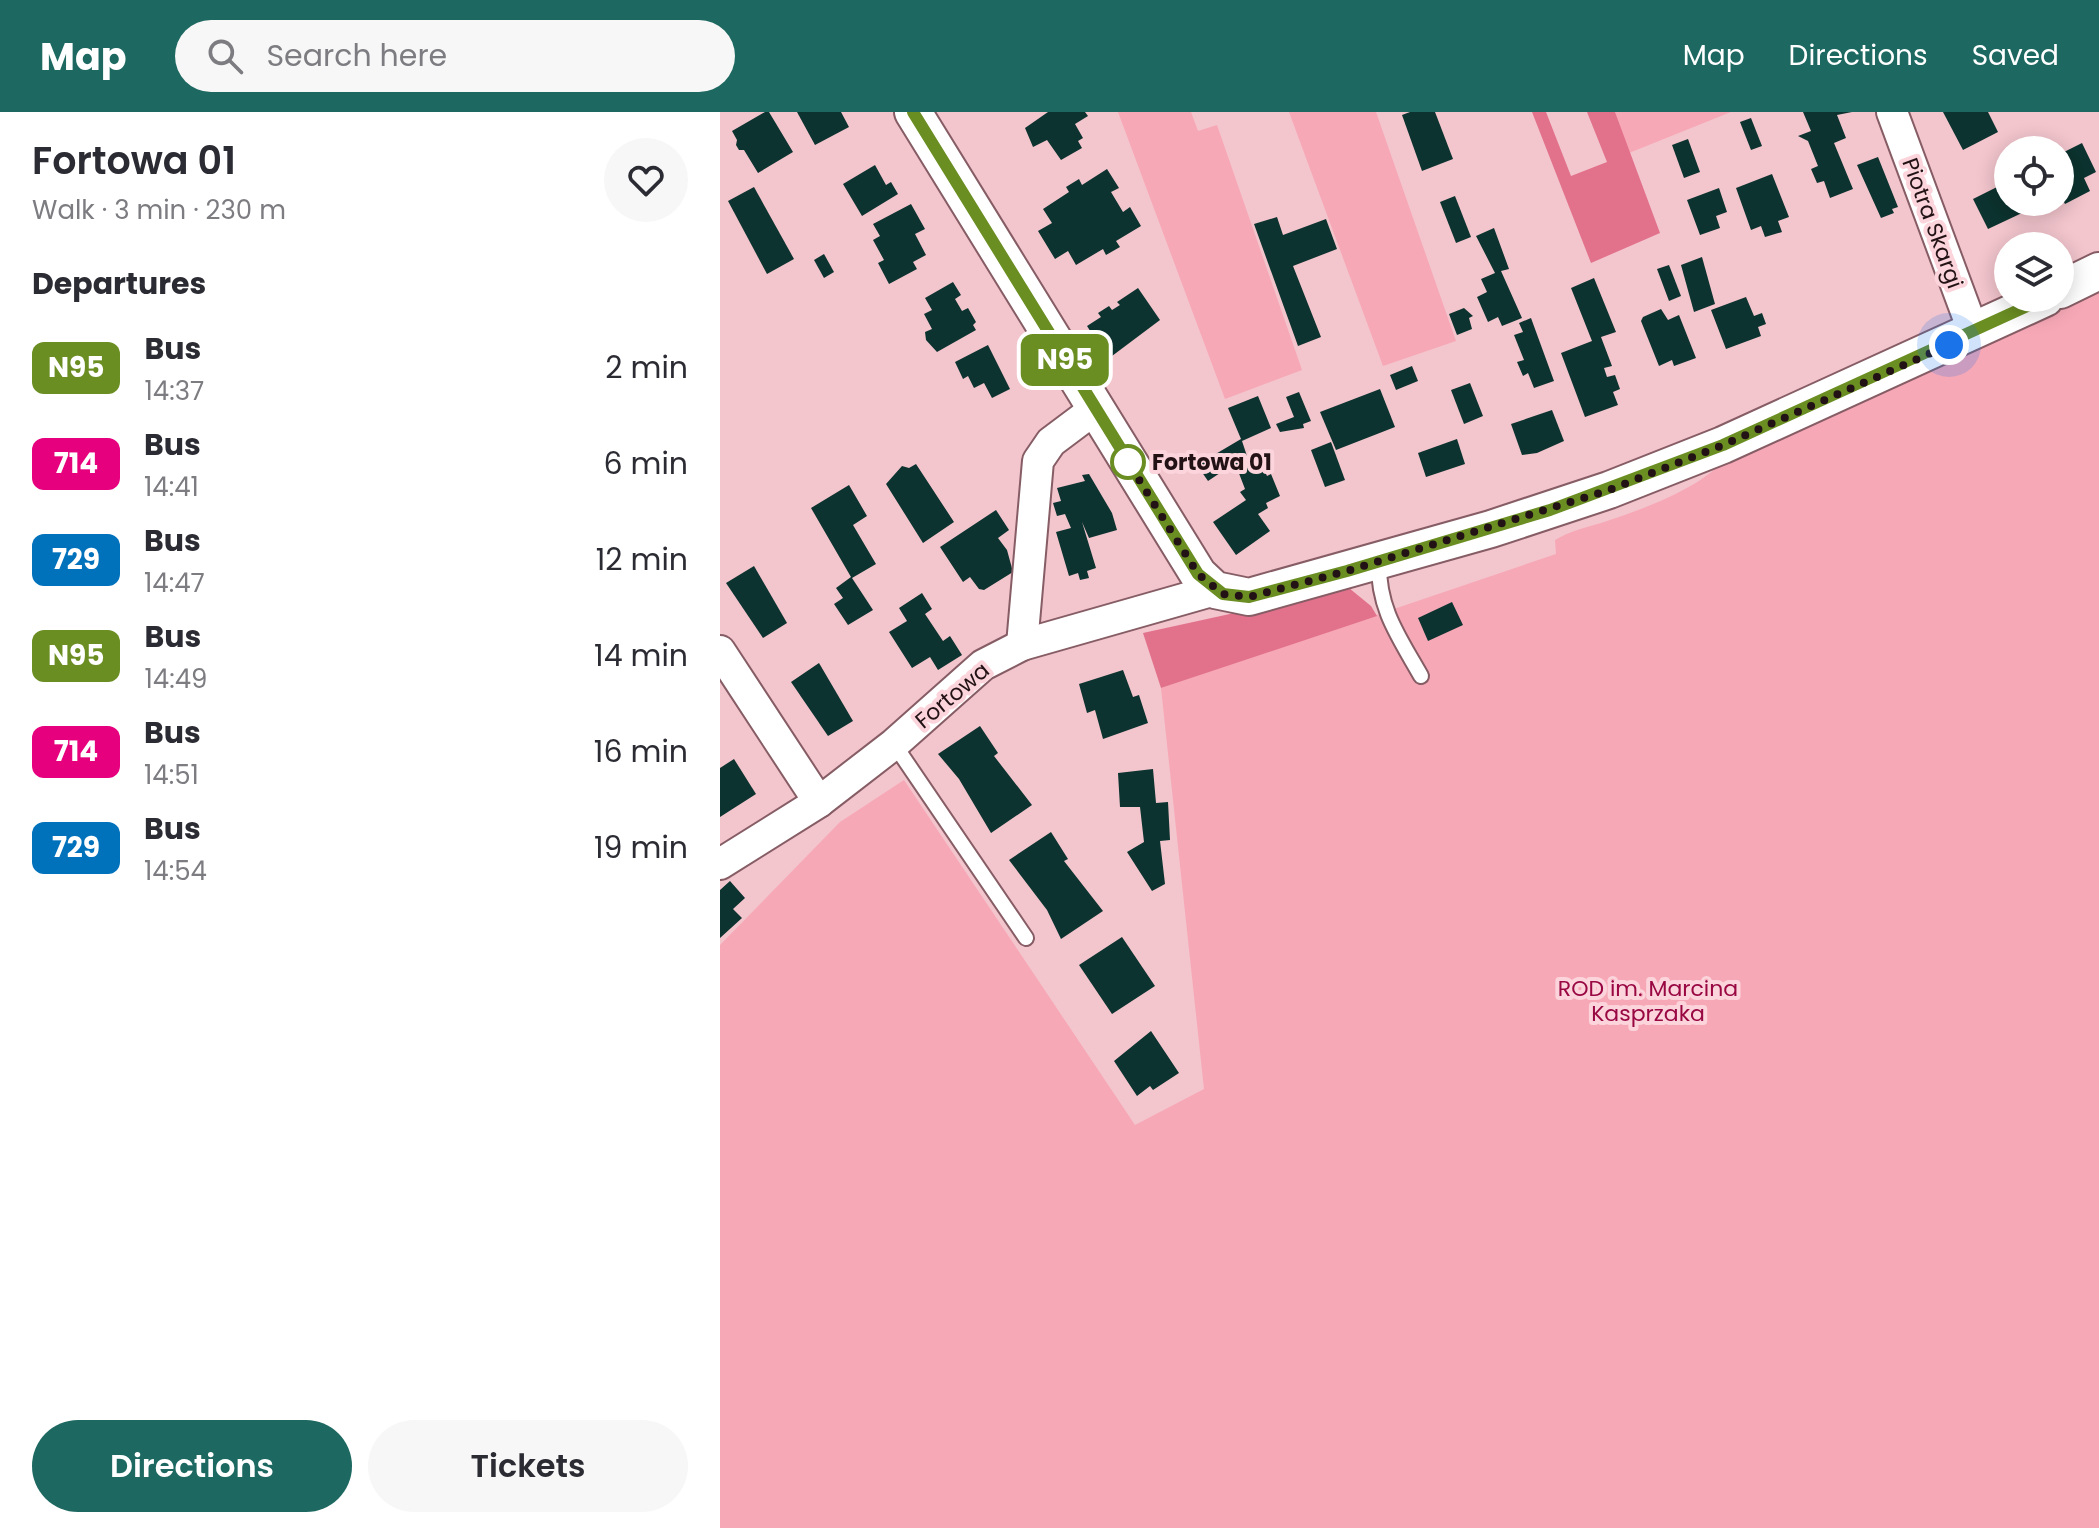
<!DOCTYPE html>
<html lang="en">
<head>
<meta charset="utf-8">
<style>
  body { margin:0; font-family:Poppins,sans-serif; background:#f7f7f7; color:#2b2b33; height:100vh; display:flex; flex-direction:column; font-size:30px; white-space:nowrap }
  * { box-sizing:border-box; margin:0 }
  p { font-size:26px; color:#7c7c81 }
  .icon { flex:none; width:44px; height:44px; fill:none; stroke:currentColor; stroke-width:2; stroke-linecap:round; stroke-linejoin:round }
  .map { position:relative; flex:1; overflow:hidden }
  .side { display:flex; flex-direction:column; background:#fff; width:720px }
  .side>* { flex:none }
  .badge { padding:0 16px; border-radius:12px; font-size:28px; line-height:52px }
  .buttons { position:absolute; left:1274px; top:24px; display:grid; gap:16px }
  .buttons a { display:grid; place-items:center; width:80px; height:80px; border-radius:50%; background:#fff; box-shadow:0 4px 20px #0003; font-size:40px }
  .you { position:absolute; width:40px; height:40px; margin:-20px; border:6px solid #fff; border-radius:50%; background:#1a73e8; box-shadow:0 0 0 12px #1a73e833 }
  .map>.badge { position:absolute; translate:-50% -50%; box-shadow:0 0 0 4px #fff }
  h2 { padding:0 32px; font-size:30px; line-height:72px }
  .round { display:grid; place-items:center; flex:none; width:84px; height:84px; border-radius:42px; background:#f7f7f7 }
  .head { display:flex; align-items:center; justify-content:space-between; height:136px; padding:0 32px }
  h1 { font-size:38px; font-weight:600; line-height:60px }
  .cta { display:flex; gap:16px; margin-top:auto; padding:16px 32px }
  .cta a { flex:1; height:92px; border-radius:48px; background:#1d6861; color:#fff; font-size:32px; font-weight:600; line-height:92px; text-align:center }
  .cta a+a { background:#f7f7f7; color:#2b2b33 }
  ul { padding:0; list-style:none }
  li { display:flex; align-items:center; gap:24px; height:96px; padding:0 32px }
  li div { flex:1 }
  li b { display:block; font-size:30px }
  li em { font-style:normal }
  li .badge { min-width:88px; font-weight:700; text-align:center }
  header { display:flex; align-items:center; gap:48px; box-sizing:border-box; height:112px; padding:0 40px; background:#1d6861; color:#fff }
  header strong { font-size:38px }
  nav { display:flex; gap:44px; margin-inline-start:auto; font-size:28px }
  .search { width:560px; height:72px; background:#f7f7f7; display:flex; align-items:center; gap:20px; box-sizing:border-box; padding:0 28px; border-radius:44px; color:#7c7c81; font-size:30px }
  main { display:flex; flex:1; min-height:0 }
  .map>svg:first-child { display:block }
  .green { fill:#f7a8b7 }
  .forest { fill:#e2718c }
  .building { fill:#0c332f }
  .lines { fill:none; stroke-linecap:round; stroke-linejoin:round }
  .service-casing { stroke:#865d65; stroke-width:18 }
  .minor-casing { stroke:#865d65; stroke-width:34 }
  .tertiary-casing { stroke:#865d65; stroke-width:40 }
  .service { stroke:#fff; stroke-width:14 }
  .minor { stroke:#fff; stroke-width:30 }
  .tertiary { stroke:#fff; stroke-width:36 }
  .line-casing { stroke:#fff; stroke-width:18 }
  .line { stroke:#6b8e23; stroke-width:12 }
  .walk { stroke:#221215; stroke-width:8; stroke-dasharray:0 14.4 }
  .stop-dot { fill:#fff; stroke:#6b8e23; stroke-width:4 }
  .labels { text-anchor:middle; stroke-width:8; stroke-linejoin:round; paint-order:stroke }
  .street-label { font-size:22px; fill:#221215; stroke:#fbd5db }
  .stop-label { font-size:22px; font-weight:bold; fill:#221215; stroke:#fbd5db; text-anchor:start }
  .park-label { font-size:22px; fill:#990843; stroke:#fbd5db }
</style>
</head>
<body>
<header>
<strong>Map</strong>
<div class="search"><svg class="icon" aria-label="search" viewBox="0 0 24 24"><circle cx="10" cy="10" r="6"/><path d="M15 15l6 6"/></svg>Search here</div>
<nav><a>Map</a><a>Directions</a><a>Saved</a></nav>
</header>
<main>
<section class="side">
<div class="head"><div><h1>Fortowa 01</h1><p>Walk · 3 min · 230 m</p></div><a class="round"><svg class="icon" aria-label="heart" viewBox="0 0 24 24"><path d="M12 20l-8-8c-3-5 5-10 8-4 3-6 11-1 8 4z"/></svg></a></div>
<h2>Departures</h2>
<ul>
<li><span class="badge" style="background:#6b8e23;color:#fff">N95</span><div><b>Bus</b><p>14:37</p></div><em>2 min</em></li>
<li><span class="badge" style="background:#e6007e;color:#fff">714</span><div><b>Bus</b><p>14:41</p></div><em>6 min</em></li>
<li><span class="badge" style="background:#0072bc;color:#fff">729</span><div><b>Bus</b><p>14:47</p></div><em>12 min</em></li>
<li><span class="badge" style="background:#6b8e23;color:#fff">N95</span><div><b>Bus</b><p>14:49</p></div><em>14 min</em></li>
<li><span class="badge" style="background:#e6007e;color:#fff">714</span><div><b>Bus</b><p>14:51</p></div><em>16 min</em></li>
<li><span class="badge" style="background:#0072bc;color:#fff">729</span><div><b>Bus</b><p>14:54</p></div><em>19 min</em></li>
</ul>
<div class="cta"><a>Directions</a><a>Tickets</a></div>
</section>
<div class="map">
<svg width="1379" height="1416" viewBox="0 0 1379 1416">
  <rect width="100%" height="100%" fill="#f3c5cd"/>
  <g class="green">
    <path d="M398,0h73l7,19 19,-6 85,245 -77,29z"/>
    <path d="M569,0h87l80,229 -73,25z"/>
    <path d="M895,0h116l-102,41z"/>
    <path d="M1379,172v1244h-1379v-583l120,-123 64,-42 231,345 69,-36 -43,-401 395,-134 -1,-14c15,-9 29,-12 46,-17 37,-12 96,-33 121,-61z"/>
  </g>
  <g class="forest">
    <path d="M812,0h14l25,64 36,-14 -20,-50h28l45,121 -69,30z"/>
    <path d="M629,476l22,18 6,10 -216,72 -18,-55z"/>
  </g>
  <g class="building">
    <path d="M45,0h4l24,40 -35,21 -14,-23h-5l-3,-5 1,-5 -5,-9z"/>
    <path d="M77,0h44l8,15 -34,18z"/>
    <path d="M328,0h37l3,4 -13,8 8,14 -5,3 4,7 -21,12 -14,-20 -14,7 -8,-19z"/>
    <path d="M690,0h25l18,47 -31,12 -20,-56z"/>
    <path d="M1083,0h49l-15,3 9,23 -12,5 19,46 -23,9 -6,-17 -7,2 -6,-14 7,-3 -10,-25 -10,-5 13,-5z"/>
    <path d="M1223,0h45l10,20 -35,18z"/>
    <path d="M1031,6l11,28 -11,4 -11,-28z"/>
    <path d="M968,27l12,33 -16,6 -12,-33z"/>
    <path d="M1313,31l4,7h-19z"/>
    <path d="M1362,31l14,29 -12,6 6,13 -25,13 -5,-10v-40z"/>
    <path d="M1158,45l20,50 -6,2 2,4 -13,5 -24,-53z"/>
    <path d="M155,53l11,20 5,-3 7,12 -36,22 -19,-32z"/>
    <path d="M387,57l12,19 -8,4 12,20 7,-5 11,19 -25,15 4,6 -14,8 -3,-6 -27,16 -8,-14 -13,8 -17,-28 14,-8 -9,-14 26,-17 -3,-5 13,-8 3,6z"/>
    <path d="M1052,62l17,43 -11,4 4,11 -17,5 -4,-11 -10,4 -15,-42z"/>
    <path d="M1287,70l1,20h9l5,11 -34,16 -15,-30z"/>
    <path d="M34,75l40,72 -27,15 -39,-73z"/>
    <path d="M999,76l8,24 -11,4 4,12 -20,7 -13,-35z"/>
    <path d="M735,84l16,41 -15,6 -16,-41z"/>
    <path d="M191,92l14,25 -10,5 11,21 -13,7 4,7 -28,15 -11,-21 6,-3 -11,-20 7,-4 -7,-12z"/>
    <path d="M557,105l6,18 43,-16 11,30 -44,17 28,71 -23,9 -44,-122z"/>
    <path d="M774,116l15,41 -8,2 21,47 -20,8 -4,-9 -10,5 -11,-25 10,-5 -6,-13 14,-6 -19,-37z"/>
    <path d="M104,142l10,18 -10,6 -10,-18z"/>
    <path d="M982,145l13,47 -21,8 -13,-47z"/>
    <path d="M949,153l12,31 -12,5 -12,-32z"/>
    <path d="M874,166l22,54 -15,5 11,29 -8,2 3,9 8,-2 5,14 -7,3 5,13 -33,12 -24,-64 31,-12 -21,-53z"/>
    <path d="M233,170l8,13 -6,4 7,12 6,-3 8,14 -3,3 3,5 -39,22 -11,-12 -1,-8 7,-3 -8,-15 8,-4 -7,-12z"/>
    <path d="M418,176l22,32 -52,39 -21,-33 14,-9 -3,-4 11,-7 3,4 8,-5 -3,-3z"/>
    <path d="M1026,185l8,19 8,-3 4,11 -8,3 3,9 -35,13 -15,-39z"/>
    <path d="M744,196l9,8 -4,2 3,11 -15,6 -8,-21z"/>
    <path d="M941,197l7,11 11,-5 17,43 -22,8 -2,-6 -13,6 -18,-45 2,-4z"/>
    <path d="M811,206l23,63 -20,7 -6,-15 -5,3 -6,-14 7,-2 -10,-25 9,-3 -4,-9z"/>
    <path d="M268,233l22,44 -18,9 -8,-15 -10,5 -6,-12 -5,3 -8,-17z"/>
    <path d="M692,254l6,15 -22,9 -6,-15z"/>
    <path d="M750,271l13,33 -19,8 -13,-34z"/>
    <path d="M660,277l15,38 -59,23 -16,-38z"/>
    <path d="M579,280l12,29 -8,3 1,4 -24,4 -4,-8 18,-7 -8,-20z"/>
    <path d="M538,284l13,32 -29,13 8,24 10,-4 7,15 4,-2 9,22 -14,7 2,5 -10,6 12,17 -34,24 -23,-33 33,-22 -6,-8 5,-3 -10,-26 -27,18 -11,-16 44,-26 -13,-31z"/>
    <path d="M832,298l12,31 -27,12 -15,2 -11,-31z"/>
    <path d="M737,327l8,25 -39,13 -8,-24z"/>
    <path d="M611,330l14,38 -20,7 -14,-37z"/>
    <path d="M196,352l38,58 -31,21 -37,-59 16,-18 7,2z"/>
    <path d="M369,362l23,39 5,17 -28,8 -7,-16 14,46 -9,3 2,7 -9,2 -2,-7 -9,3 -13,-44 15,-4 -6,-14 -8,2 -4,-13 8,-2 -4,-13 28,-7 -3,-6z"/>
    <path d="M129,373l18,31 -14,9 23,39 -24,14 21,32 -25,15 -14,-21 9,-6 -7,-10 15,-11 -40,-69z"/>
    <path d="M276,398l13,20 -11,8 9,12 6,22 -29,18 -5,-1 -9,-12 -7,5 -23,-35z"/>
    <path d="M34,454l33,57 -24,15 -37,-55z"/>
    <path d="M202,481l10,16 -7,5 18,27 7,-5 12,19 -24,15 -8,-13 -18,11 -23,-36 18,-11 -8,-13z"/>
    <path d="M732,490l11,23 -35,16 -10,-23z"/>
    <path d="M99,551l34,58 -25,15 -37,-54z"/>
    <path d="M403,558l10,27 6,-2 9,28 -45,16 -8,-29 -8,3 -8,-29z"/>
    <path d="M260,614l18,27 -4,3 38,49 -41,28 -32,-54 -21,-25z"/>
    <path d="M14,647l22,35 -36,23v-49z"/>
    <path d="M433,657l3,34 12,-1 2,38 -10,1 5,43 -13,7 -25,-39 17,-10 -4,-35h-20l-2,-34z"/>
    <path d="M331,720l17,27 -4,2 39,50 -42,28 -14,-29 -38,-50z"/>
    <path d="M10,769l15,17 -12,11 9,9 -22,20v-48z"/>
    <path d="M402,825l33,49 -43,28 -33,-49z"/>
    <path d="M431,919l28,42 -26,17 -3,-4 -13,10 -23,-35z"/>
  </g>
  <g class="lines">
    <g class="service-casing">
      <g id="service">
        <path d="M659,451c-1,46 20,74 42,113"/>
        <path d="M174,632l132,194"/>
      </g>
    </g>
    <g class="minor-casing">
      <g id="minor">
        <path d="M1172,0l82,221"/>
        <path d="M302,533l16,-184 13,-19 44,-33"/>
        <path d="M0,539l99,151"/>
        <path d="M0,752l99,-62 75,-58 89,-79 39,-20 193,-55"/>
      </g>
    </g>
    <g class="tertiary-casing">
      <g id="tertiary">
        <path d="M193,0l285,462 17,16 34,7 242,-68 118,-39 114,-45 322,-147"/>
        <path d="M1340,178l39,-19"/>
      </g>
    </g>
    <use href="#service" class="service"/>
    <use href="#minor" class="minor"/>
    <use href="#tertiary" class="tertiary"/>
  </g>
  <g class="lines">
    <g class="line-casing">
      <path id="line" d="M193,0l285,462 25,20 26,3 98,-26 203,-61 173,-65 322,-147"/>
    </g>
    <use href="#line" class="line"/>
    <path class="walk" d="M408,350l-2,-3 72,115 25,20 26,3 98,-26 262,-81 114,-45 226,-100"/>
  </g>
  <circle class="stop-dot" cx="408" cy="350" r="16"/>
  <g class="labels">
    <g class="street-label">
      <text transform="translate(1213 111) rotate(70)" y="8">Piotra Skargi</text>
      <text transform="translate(232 583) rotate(-40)" y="8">Fortowa</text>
    </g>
    <g class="stop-label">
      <text x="432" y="358">Fortowa 01</text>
    </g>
    <g class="park-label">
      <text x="928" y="884">ROD im. Marcina<tspan x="928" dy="25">Kasprzaka</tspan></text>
    </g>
  </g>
</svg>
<div class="buttons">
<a><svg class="icon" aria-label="locate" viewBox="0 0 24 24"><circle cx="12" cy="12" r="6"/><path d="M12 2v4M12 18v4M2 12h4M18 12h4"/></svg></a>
<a><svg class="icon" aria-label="layers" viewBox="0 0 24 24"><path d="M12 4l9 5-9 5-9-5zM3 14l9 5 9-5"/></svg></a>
</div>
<div class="you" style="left:1229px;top:233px"></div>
<b class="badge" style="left:345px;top:248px;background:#6b8e23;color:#fff">N95</b>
</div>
</main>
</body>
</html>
